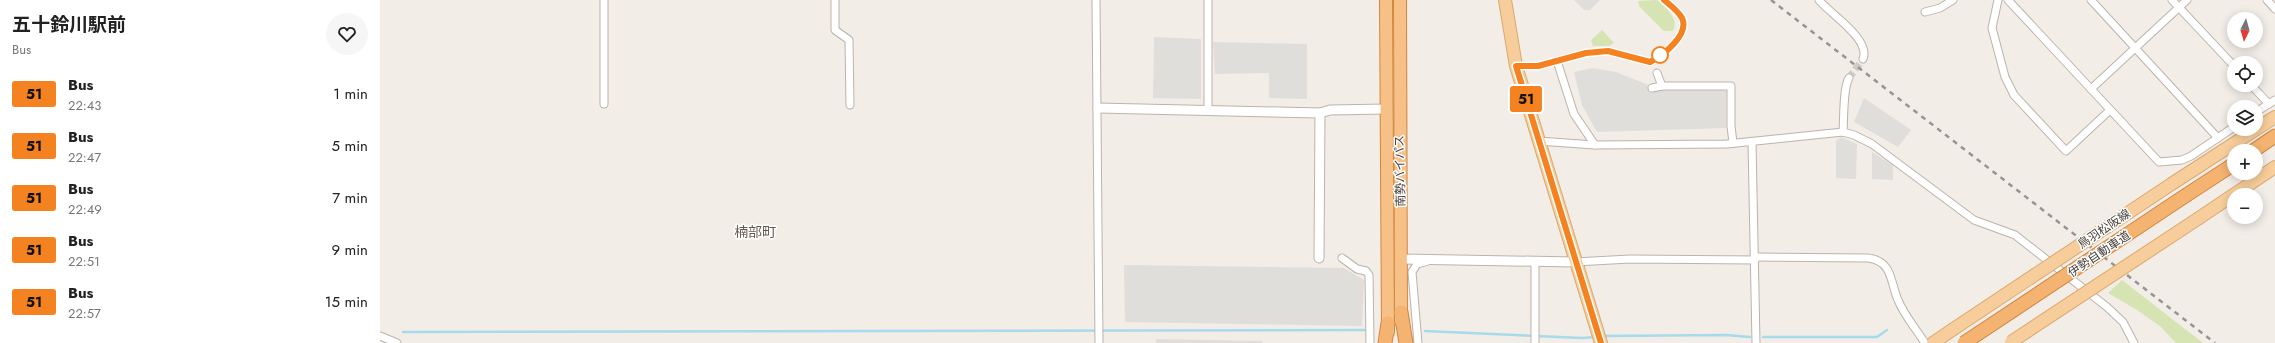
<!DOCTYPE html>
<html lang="en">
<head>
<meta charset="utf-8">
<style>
  body { margin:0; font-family:Jost,"Noto Sans JP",sans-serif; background:#f6f6f6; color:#222; height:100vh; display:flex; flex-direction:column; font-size:15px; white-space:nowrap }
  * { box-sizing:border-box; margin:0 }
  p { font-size:13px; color:#767676 }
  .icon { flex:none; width:22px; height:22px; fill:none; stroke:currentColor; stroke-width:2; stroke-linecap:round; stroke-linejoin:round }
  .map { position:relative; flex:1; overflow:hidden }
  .details { display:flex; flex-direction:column; background:#fff; width:380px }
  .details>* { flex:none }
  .badge { padding:0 8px; border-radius:3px; font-size:14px; line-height:26px }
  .needle { width:26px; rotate:185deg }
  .fabs { position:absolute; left:1847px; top:12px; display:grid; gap:8px }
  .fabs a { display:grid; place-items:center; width:36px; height:36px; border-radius:50%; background:#fff; box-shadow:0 2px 10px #0003; font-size:20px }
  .map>.badge { position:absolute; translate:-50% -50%; box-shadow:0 0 0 2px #fff }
  .round { display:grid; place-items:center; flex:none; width:42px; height:42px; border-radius:21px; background:#f6f6f6 }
  .overview { display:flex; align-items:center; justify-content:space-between; height:68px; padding:0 12px }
  h1 { font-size:19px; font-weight:700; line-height:30px }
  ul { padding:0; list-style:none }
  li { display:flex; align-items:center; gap:12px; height:52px; padding:0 12px }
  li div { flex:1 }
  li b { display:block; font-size:15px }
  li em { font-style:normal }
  li .badge { min-width:44px; font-weight:700; text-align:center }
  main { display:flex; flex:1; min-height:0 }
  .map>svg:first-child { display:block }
  .green { fill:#d5e4b2 }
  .parking { fill:#e0dedb }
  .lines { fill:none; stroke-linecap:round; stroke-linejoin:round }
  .stream { stroke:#a7daeb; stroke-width:2.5 }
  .minor-tunnel { stroke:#cfcac4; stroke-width:7; stroke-dasharray:7 3.5; stroke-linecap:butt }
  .minor-casing { stroke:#bdb3aa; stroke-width:9 }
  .tertiary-casing { stroke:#bdb3aa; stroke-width:11 }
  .primary-casing { stroke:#dba86c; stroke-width:14 }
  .trunk-casing { stroke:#d28641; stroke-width:14 }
  .motorway-casing { stroke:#d28641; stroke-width:15 }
  .minor { stroke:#fff; stroke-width:7 }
  .tertiary { stroke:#fff; stroke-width:9 }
  .primary { stroke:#f7ce9b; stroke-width:12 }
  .trunk { stroke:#f6c086; stroke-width:12 }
  .motorway { stroke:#f4b370; stroke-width:13 }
  .rail { stroke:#959595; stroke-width:2.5; stroke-dasharray:5 5; stroke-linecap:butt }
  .primary-bridge-casing { stroke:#dba86c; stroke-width:14; stroke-linecap:butt }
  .motorway-bridge-casing { stroke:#d28641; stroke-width:15; stroke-linecap:butt }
  .primary-bridge { stroke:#f7ce9b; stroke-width:12 }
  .motorway-bridge { stroke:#f4b370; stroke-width:13 }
  .line-casing { stroke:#fff; stroke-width:9 }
  .line { stroke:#f58220; stroke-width:6 }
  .stop-dot { fill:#fff; stroke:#f58220; stroke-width:2 }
  .labels { text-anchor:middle; stroke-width:3; stroke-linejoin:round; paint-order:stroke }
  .street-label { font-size:12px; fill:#453d36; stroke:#fff }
  .quarter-label { font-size:14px; fill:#67594e; stroke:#fff }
</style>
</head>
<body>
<main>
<section class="details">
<div class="overview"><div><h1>五十鈴川駅前</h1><p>Bus</p></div><a class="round"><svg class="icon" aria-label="heart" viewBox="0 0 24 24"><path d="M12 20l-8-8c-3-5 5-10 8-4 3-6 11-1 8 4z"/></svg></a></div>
<ul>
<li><span class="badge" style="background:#f58220;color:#111">51</span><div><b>Bus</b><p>22:43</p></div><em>1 min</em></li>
<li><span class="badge" style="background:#f58220;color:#111">51</span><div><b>Bus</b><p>22:47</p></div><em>5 min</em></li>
<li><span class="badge" style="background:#f58220;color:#111">51</span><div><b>Bus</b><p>22:49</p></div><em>7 min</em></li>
<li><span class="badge" style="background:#f58220;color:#111">51</span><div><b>Bus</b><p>22:51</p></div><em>9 min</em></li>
<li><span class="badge" style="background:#f58220;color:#111">51</span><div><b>Bus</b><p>22:57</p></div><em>15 min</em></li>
</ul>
</section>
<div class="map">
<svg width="1895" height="343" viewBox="0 0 1895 343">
  <rect width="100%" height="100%" fill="#f2ede7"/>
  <g class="green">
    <path d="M1277,0c8,8 23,18 16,31h-9l-25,-25 -1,-5z"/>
    <path d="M1222,30l12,13 -5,3h-16l-2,-6z"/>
    <path d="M1742,280l81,63h-27l-16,-17 -23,-16 -29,-17z"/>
  </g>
  <g class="parking">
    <path d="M1194,0h26l-10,10h-6z"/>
    <path d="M774,37l47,2v60l-48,-1z"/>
    <path d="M833,42l94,2v55l-38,-1v-25l-54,1z"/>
    <path d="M1212,68l24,4 43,17 67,-1v40l-129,4 -15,-27 -8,-33z"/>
    <path d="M1484,98l47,32 -13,17 -44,-25z"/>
    <path d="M1461,137l16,7 -1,35 -20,-1v-37z"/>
    <path d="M1492,152l21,13v15l-21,-1z"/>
    <path d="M744,265l220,3 20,12 -2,46 -237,-4z"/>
    <path d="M776,339l106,2v2h-106z"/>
  </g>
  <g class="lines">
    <g class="stream">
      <path d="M1045,331l157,7 13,-1"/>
      <path d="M23,332l962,-2"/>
      <path d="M1222,336l124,-1 24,2"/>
      <path d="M1383,337h114l10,-7"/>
    </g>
    <path class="minor-tunnel" d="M1469,78l14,-19"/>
    <g class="minor-casing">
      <g id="minor">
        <path d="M224,0v104"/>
        <path d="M455,0v30l14,10 1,65"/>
        <path d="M716,0l3,343"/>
        <path d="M828,0v109"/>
        <path d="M1439,0c11,14 52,39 44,59"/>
        <path d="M1618,0l-6,28 13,49 9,18 52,56 44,-41"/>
        <path d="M1628,0l151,162 23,-2 9,-4 43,-29"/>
        <path d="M1711,0l127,138"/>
        <path d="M1792,0l62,66"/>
        <path d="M1887,0l8,9"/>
        <path d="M1545,12l15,-4 13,-8"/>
        <path d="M1177,61l17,53 21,31"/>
        <path d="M1277,73l5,13"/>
        <path d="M1871,85l18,19"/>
        <path d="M1272,88l10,-2h69v40l2,17"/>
        <path d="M1711,89l96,-89"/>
        <path d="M1876,112l19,-12"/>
        <path d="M1463,132c1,-14 0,-45 6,-54"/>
        <path d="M1158,141l57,4 132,-1 116,-12 11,3 18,9 102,76 41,15 92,72 16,15 11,21"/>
        <path d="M1372,142l4,201"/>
        <path d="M1375,257l113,1c25,3 22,24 30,42 6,15 18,29 27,43"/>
        <path d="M962,258l15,11 9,2 3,4 1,68"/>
        <path d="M1155,262v81"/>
        <path d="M1195,262l55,-3 125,1"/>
        <path d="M0,336l17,7"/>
        <path d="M1038,343l-6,-71 5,-8 11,-3"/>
      </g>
    </g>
    <g class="tertiary-casing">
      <g id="tertiary">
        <path d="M718,108l222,5 10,-3 56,-1"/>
        <path d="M939,258l1,-145"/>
        <path d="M1021,259l174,3"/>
      </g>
    </g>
    <g class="primary-casing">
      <g id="primary">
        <path d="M1125,0l11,66 85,277"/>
        <path d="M1793,183l102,-66"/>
        <path d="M1819,218l76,-51"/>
        <path d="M1553,343l19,-13"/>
      </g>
    </g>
    <g class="trunk-casing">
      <g id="trunk">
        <path d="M1006,0l2,332"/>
        <path d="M1020,0l1,321"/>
      </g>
    </g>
    <g class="motorway-casing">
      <g id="motorway">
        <path d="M1873,151l22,-15"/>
        <path d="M1808,194l46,-30"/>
        <path d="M1021,312l5,31"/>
        <path d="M1005,343l3,-20"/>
      </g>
    </g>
    <use href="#minor" class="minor"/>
    <use href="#tertiary" class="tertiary"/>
    <use href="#primary" class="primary"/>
    <use href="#trunk" class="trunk"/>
    <use href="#motorway" class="motorway"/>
    <path class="rail" d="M1391,0l444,343"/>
    <g class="primary-bridge-casing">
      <g id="primary-bridge">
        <path d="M1572,330l221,-147"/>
        <path d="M1631,342l188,-124"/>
      </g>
    </g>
    <g class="motorway-bridge-casing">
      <path id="motorway-bridge" d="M1584,343l224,-149"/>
    </g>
    <use href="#primary-bridge" class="primary-bridge"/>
    <use href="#motorway-bridge" class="motorway-bridge"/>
  </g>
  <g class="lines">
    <g class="line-casing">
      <path id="line" d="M1221,343l-85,-277h22l48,-13 22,-2 42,11c12,-6 40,-27 32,-44 -4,-7 -12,-13 -18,-18"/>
    </g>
    <use href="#line" class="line"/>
  </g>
  <circle class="stop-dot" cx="1280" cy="55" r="8"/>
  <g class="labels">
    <g class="street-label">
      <text transform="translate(1020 171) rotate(-91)" y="4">南勢バイパス</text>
      <text transform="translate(1724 229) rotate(-34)" y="4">鳥羽松阪線</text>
      <text transform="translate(1719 254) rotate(-34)" y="4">伊勢自動車道</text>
    </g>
    <g class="quarter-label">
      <text x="375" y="237">楠部町</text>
    </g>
  </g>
</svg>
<div class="fabs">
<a><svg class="needle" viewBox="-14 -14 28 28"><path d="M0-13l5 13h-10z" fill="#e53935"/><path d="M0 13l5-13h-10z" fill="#767676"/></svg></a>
<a><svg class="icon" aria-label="locate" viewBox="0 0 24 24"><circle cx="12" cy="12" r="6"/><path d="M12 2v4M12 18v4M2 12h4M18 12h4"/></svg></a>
<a><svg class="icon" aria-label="layers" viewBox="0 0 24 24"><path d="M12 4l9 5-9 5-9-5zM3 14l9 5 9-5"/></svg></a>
<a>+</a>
<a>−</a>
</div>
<b class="badge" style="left:1146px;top:99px;background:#f58220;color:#111">51</b>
</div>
</main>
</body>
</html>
